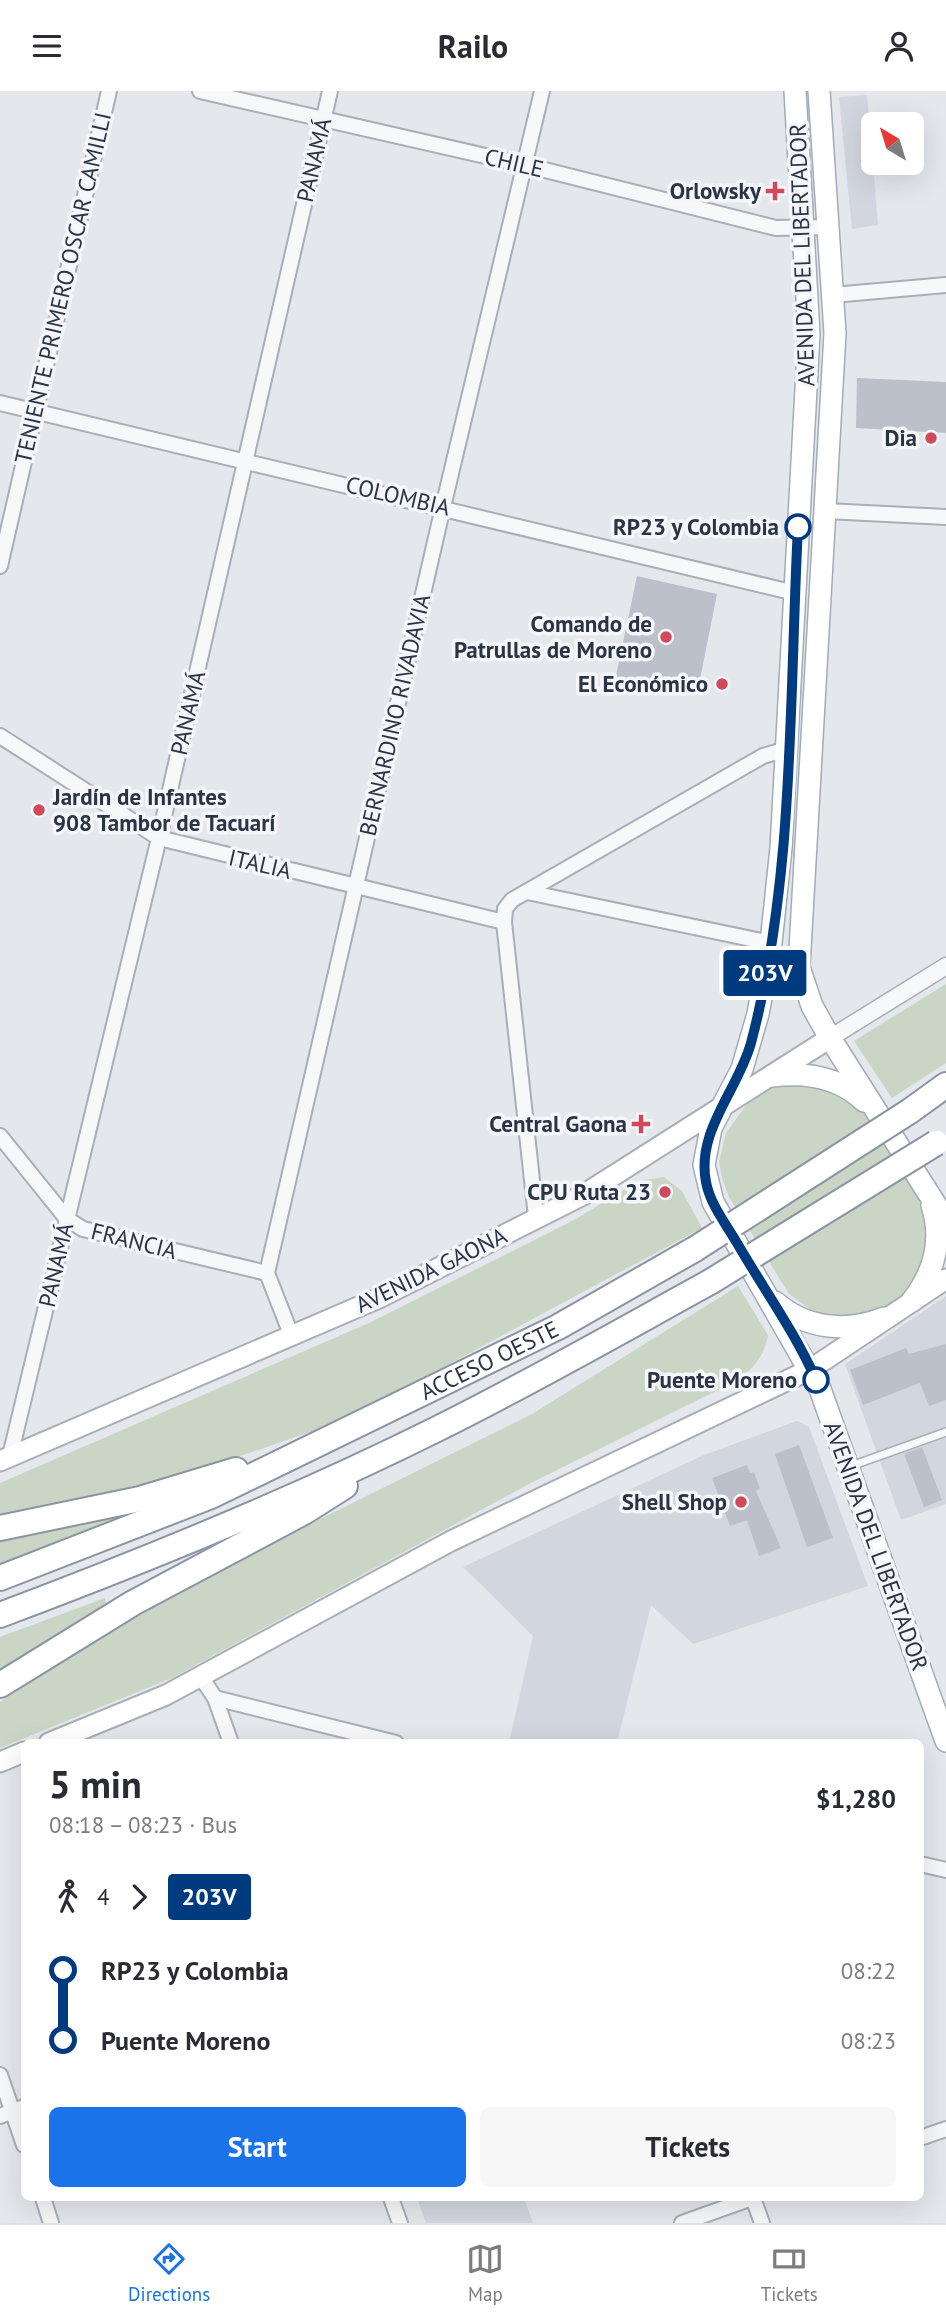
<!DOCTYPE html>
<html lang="en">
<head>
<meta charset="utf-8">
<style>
  body { margin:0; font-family:"PT Sans",sans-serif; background:#f7f7f7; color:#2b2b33; height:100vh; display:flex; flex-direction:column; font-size:26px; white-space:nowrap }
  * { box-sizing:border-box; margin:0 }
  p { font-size:23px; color:#7c7c81 }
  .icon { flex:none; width:38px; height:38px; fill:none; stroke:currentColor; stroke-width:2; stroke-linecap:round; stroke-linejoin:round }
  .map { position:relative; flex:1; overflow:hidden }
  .drawer { position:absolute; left:21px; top:1648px; width:903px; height:462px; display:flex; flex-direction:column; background:#fff; border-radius:10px; box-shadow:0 7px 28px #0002 }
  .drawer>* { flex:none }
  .badge { padding:0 14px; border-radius:5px; font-size:24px; line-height:46px }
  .needle { width:46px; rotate:322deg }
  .buttons { position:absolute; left:861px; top:21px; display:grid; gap:14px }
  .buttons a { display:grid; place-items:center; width:63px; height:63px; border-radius:10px; background:#fff; box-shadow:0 7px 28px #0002; font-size:35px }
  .map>.badge { position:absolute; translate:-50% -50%; box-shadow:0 0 0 4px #fff }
  .legs { display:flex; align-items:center; gap:10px; height:77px; padding:0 28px; font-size:23px }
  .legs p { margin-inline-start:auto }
  .headline { display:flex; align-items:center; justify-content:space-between; height:119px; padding:0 28px }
  h1 { font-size:38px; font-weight:800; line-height:52px }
  .action { display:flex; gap:14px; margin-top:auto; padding:14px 28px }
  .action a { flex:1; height:80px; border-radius:10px; background:#1a73e8; color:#fff; font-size:28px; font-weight:800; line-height:80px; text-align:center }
  .action a+a { background:#f7f7f7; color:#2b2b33 }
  ul { padding:0 28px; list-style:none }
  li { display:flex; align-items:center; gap:24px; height:70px; font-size:26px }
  li i { display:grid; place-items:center; width:10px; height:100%; margin:0 9px; background:currentColor }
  li i::after { content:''; width:18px; height:18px; margin:-9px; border:5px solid; border-radius:50%; background:#fff }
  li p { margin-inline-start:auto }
  li:first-child i { background:linear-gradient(#0000 50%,currentColor 0) }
  li:last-child i { background:linear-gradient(currentColor 50%,#0000 0) }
  header { display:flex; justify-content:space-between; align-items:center; height:91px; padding:0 28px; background:#fff; font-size:32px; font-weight:800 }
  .dock { display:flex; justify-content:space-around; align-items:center; height:98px; border-top:2px solid #e1e1e2; background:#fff; font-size:19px; color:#7c7c81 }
  .dock a { display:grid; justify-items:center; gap:4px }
  .dock .selected { color:#1a73e8 }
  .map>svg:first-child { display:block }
  .built { fill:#d2d6de }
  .green { fill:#c9d6c5 }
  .building { fill:#bbc0ca }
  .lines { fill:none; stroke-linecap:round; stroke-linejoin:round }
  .service-casing { stroke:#a9aeb7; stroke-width:10 }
  .minor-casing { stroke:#a9aeb7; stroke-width:18 }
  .tertiary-casing { stroke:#a9aeb7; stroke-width:19 }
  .secondary-casing { stroke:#a9aeb7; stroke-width:23 }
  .primary-casing { stroke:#a3abb8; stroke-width:24 }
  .motorway-casing { stroke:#8b94a3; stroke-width:28 }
  .service { stroke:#f7f8fa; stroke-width:7 }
  .minor { stroke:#f7f8fa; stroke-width:14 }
  .tertiary { stroke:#f7f8fa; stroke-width:16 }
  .secondary { stroke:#fff; stroke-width:19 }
  .primary { stroke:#fff; stroke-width:21 }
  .motorway { stroke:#fff; stroke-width:24 }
  .motorway-bridge-casing { stroke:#8b94a3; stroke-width:28; stroke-linecap:butt }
  .motorway-bridge { stroke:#fff; stroke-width:24 }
  .line-1-casing { stroke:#fff; stroke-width:16 }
  .line-1 { stroke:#003b80; stroke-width:10 }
  .poi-dot { fill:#d1495b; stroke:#f4f6f9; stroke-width:2.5 }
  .stop-1-dot { fill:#fff; stroke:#003b80; stroke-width:3.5 }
  .labels { text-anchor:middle; stroke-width:7; stroke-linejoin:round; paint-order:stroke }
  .street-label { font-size:23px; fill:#2b3445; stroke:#f4f6f9 }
  .poi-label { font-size:23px; font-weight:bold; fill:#2b3445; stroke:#f4f6f9; text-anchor:end }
  .stop-label { font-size:23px; font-weight:bold; fill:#2b3445; stroke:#f4f6f9; text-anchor:end }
</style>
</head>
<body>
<header><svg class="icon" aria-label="menu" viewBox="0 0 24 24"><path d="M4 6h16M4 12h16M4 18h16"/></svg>Railo<svg class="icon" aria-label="person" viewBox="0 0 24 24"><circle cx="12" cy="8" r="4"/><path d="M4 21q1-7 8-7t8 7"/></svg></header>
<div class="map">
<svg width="946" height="2132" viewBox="0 0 946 2132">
  <rect width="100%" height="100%" fill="#e4e7ec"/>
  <g class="built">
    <path d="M867,4l11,130 -26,4 -13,-132z"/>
    <path d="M946,1205v208l-45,16 -56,-156z"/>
    <path d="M797,1330l12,6 59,159 -175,58 -42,-39 -34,138h-108l24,-107 -70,-69 241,-112z"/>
    <path d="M417,2107h107l9,25h-107z"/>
  </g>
  <g class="green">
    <path d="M946,893v79l-54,35 -38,-57z"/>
    <path d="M817,991l43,23 71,114 -9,59 -21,23 -43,20 -41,-7 -28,-20 -60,-97 -7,-19 -3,-16 7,-29 23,-32 23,-15z"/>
    <path d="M664,1086l18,14 20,37 -342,184c-115,48 -238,81 -360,103v-32l369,-160 207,-104 62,-38z"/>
    <path d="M738,1195l30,49c-4,22 -14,32 -30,45l-209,104 -357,194 -172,70v-46l113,-74 88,-50 331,-164z"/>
    <path d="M122,1422l1,5 -123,47v-27z"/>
    <path d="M105,1507l1,7 -106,70v-38z"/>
  </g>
  <g class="building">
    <path d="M857,287l89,4v51l-90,-5z"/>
    <path d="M637,485l80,18 -17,85 -87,11z"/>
    <path d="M946,1253v56l-17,6 -9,-23 -57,22 -13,-35 56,-22 3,6z"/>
    <path d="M799,1354l34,93 -26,9 -32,-93z"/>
    <path d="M922,1356l20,53 -18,7 -20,-53z"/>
    <path d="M747,1374l3,8 4,-1 6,17 -4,2 25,57 -22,8 -12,-36 -17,6 -18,-48z"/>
  </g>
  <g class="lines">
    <g class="service-casing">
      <path id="service" d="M851,1375l95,-34"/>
    </g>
    <g class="minor-casing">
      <g id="minor">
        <path d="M200,0l325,74 251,63 53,-1"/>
        <path d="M833,204l113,-10"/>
        <path d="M0,312l795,190"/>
        <path d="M826,420l120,6"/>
        <path d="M0,475l109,-475"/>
        <path d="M0,645l159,102 345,84"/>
        <path d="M527,801l244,51"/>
        <path d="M0,1045l67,83 16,10 184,44"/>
        <path d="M536,1126l-32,-295 1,-13 7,-9 251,-144 24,-7"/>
        <path d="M292,1246l-25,-64 176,-766 99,-416"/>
        <path d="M10,1365l149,-618 171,-747"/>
        <path d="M201,1586l14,21 16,45"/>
        <path d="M215,1607l181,45"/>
        <path d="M920,1773l26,6"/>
        <path d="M0,1984l24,70"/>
        <path d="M0,2025l24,-9"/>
        <path d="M920,2047l26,-9"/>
        <path d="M43,2107l8,25"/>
        <path d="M391,2107l9,25"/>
        <path d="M753,2107l9,25"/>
        <path d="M682,2132l70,-25"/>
      </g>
    </g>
    <g class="tertiary-casing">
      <path id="tertiary" d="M830,947l116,-72"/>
    </g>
    <g class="secondary-casing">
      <g id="secondary">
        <path d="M0,1370l379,-163 204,-103 247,-157"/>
        <path d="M49,1652l117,-48 285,-154 360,-172 135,-90"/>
        <path d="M0,1671l24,-10"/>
      </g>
    </g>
    <g class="primary-casing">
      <g id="primary">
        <path d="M795,0l14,243 -28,514 -10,95 -13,71 -16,55 -31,59 -7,37 9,37 107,187 126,352"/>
        <path d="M819,0l16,242 -36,634 13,39 18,32 116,183"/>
        <path d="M772,985c33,-4 67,1 92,25"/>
        <path d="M912,1210c22,-28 31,-61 20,-96"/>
        <path d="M775,1211c31,27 71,31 109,16"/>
      </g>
    </g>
    <g class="motorway-casing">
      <g id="motorway">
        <path d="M910,1020l36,-26"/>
        <path d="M0,1437l140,-29 96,-29"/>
        <path id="s1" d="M0,1487l211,-82 347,-169 137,-78"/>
        <path d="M0,1524c147,-55 294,-115 435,-185 93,-46 184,-98 275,-148"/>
        <path d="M0,1594l133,-82 171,-91 41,-26"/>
      </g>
    </g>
    <use href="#service" class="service"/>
    <use href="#minor" class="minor"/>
    <use href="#tertiary" class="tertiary"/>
    <use href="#secondary" class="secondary"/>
    <use href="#primary" class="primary"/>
    <use href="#motorway" class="motorway"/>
    <g class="motorway-bridge-casing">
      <g id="motorway-bridge">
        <path d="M695,1158l215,-138"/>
        <path d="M710,1191l226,-139"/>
      </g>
    </g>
    <use href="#motorway-bridge" class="motorway-bridge"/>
  </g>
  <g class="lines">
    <g class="line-1-casing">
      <path id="line-1" d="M798,436c-9,171 -3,350 -47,516 -13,47 -55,88 -45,139 4,22 20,42 31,61 26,45 58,89 79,137"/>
    </g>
    <use href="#line-1" class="line-1"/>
  </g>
  <g class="poi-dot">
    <path d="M771.5 89.5h7v7h7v7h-7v7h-7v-7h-7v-7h7z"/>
    <circle cx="931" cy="347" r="7"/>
    <circle cx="666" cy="546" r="7"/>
    <circle cx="722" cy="593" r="7"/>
    <circle cx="39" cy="719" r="7"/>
    <path d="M637.5 1022.5h7v7h7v7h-7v7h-7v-7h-7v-7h7z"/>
    <circle cx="665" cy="1101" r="7"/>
    <circle cx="741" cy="1411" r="7"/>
  </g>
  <g class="stop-1-dot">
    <circle cx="798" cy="436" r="12"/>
    <circle cx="816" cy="1289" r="12"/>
  </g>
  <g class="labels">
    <g class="street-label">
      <text transform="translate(314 69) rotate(-77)" y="8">PANAMÁ</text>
      <text transform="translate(514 72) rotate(13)" y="8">CHILE</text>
      <text transform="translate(802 164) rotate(-92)" y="8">AVENIDA DEL LIBERTADOR</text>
      <text transform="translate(63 197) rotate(-77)" y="8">TENIENTE PRIMERO OSCAR CAMILLI</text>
      <text transform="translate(398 405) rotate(13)" y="8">COLOMBIA</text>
      <text transform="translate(188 622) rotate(-77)" y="8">PANAMÁ</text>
      <text transform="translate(395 624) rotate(-77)" y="8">BERNARDINO RIVADAVIA</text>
      <text transform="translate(260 773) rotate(13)" y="8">ITALIA</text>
      <text transform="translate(134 1150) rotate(14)" y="8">FRANCIA</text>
      <text transform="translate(56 1174) rotate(-77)" y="8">PANAMÁ</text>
      <text transform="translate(431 1179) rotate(-26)" y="8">AVENIDA GAONA</text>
      <text dy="8" stroke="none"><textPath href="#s1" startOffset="536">ACCESO OESTE</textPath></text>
      <text transform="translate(876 1455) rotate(70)" y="8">AVENIDA DEL LIBERTADOR</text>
    </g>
    <g class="poi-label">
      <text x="761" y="108">Orlowsky</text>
      <text x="917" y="355">Dia</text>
      <text x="652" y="541">Comando de<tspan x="652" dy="26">Patrullas de Moreno</tspan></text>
      <text x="708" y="601">El Económico</text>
      <text x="53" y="714" text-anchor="start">Jardín de Infantes<tspan x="53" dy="26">908 Tambor de Tacuarí</tspan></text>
      <text x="627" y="1041">Central Gaona</text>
      <text x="651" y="1109">CPU Ruta 23</text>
      <text x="727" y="1419">Shell Shop</text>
    </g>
    <g class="stop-label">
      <text x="779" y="444">RP23 y Colombia</text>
      <text x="797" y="1297">Puente Moreno</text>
    </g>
  </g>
</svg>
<div class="buttons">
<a><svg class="needle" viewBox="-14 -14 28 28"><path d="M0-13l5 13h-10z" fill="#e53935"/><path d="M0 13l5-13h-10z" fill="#7c7c81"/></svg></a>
</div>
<b class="badge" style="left:765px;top:882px;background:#003b80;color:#fff">203V</b>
<section class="drawer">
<div class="headline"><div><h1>5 min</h1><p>08:18 – 08:23 · Bus</p></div><b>$1,280</b></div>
<div class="legs"><svg class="icon" aria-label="walk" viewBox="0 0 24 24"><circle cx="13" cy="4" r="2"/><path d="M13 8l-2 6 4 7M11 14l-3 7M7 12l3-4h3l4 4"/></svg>4<svg class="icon" aria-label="forward" viewBox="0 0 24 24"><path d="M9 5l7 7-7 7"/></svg><b class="badge" style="background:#003b80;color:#fff">203V</b></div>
<ul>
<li><i style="color:#003b80"></i><b>RP23 y Colombia</b><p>08:22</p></li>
<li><i style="color:#003b80"></i><b>Puente Moreno</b><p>08:23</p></li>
</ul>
<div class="action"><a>Start</a><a>Tickets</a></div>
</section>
</div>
<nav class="dock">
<a class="selected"><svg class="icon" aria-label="directions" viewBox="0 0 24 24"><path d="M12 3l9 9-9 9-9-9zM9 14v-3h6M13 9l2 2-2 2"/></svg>Directions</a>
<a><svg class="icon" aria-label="map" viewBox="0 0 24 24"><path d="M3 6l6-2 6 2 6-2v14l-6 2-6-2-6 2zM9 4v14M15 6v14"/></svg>Map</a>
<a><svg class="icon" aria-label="tickets" viewBox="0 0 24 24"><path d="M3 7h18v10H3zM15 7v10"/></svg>Tickets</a>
</nav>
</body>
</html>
